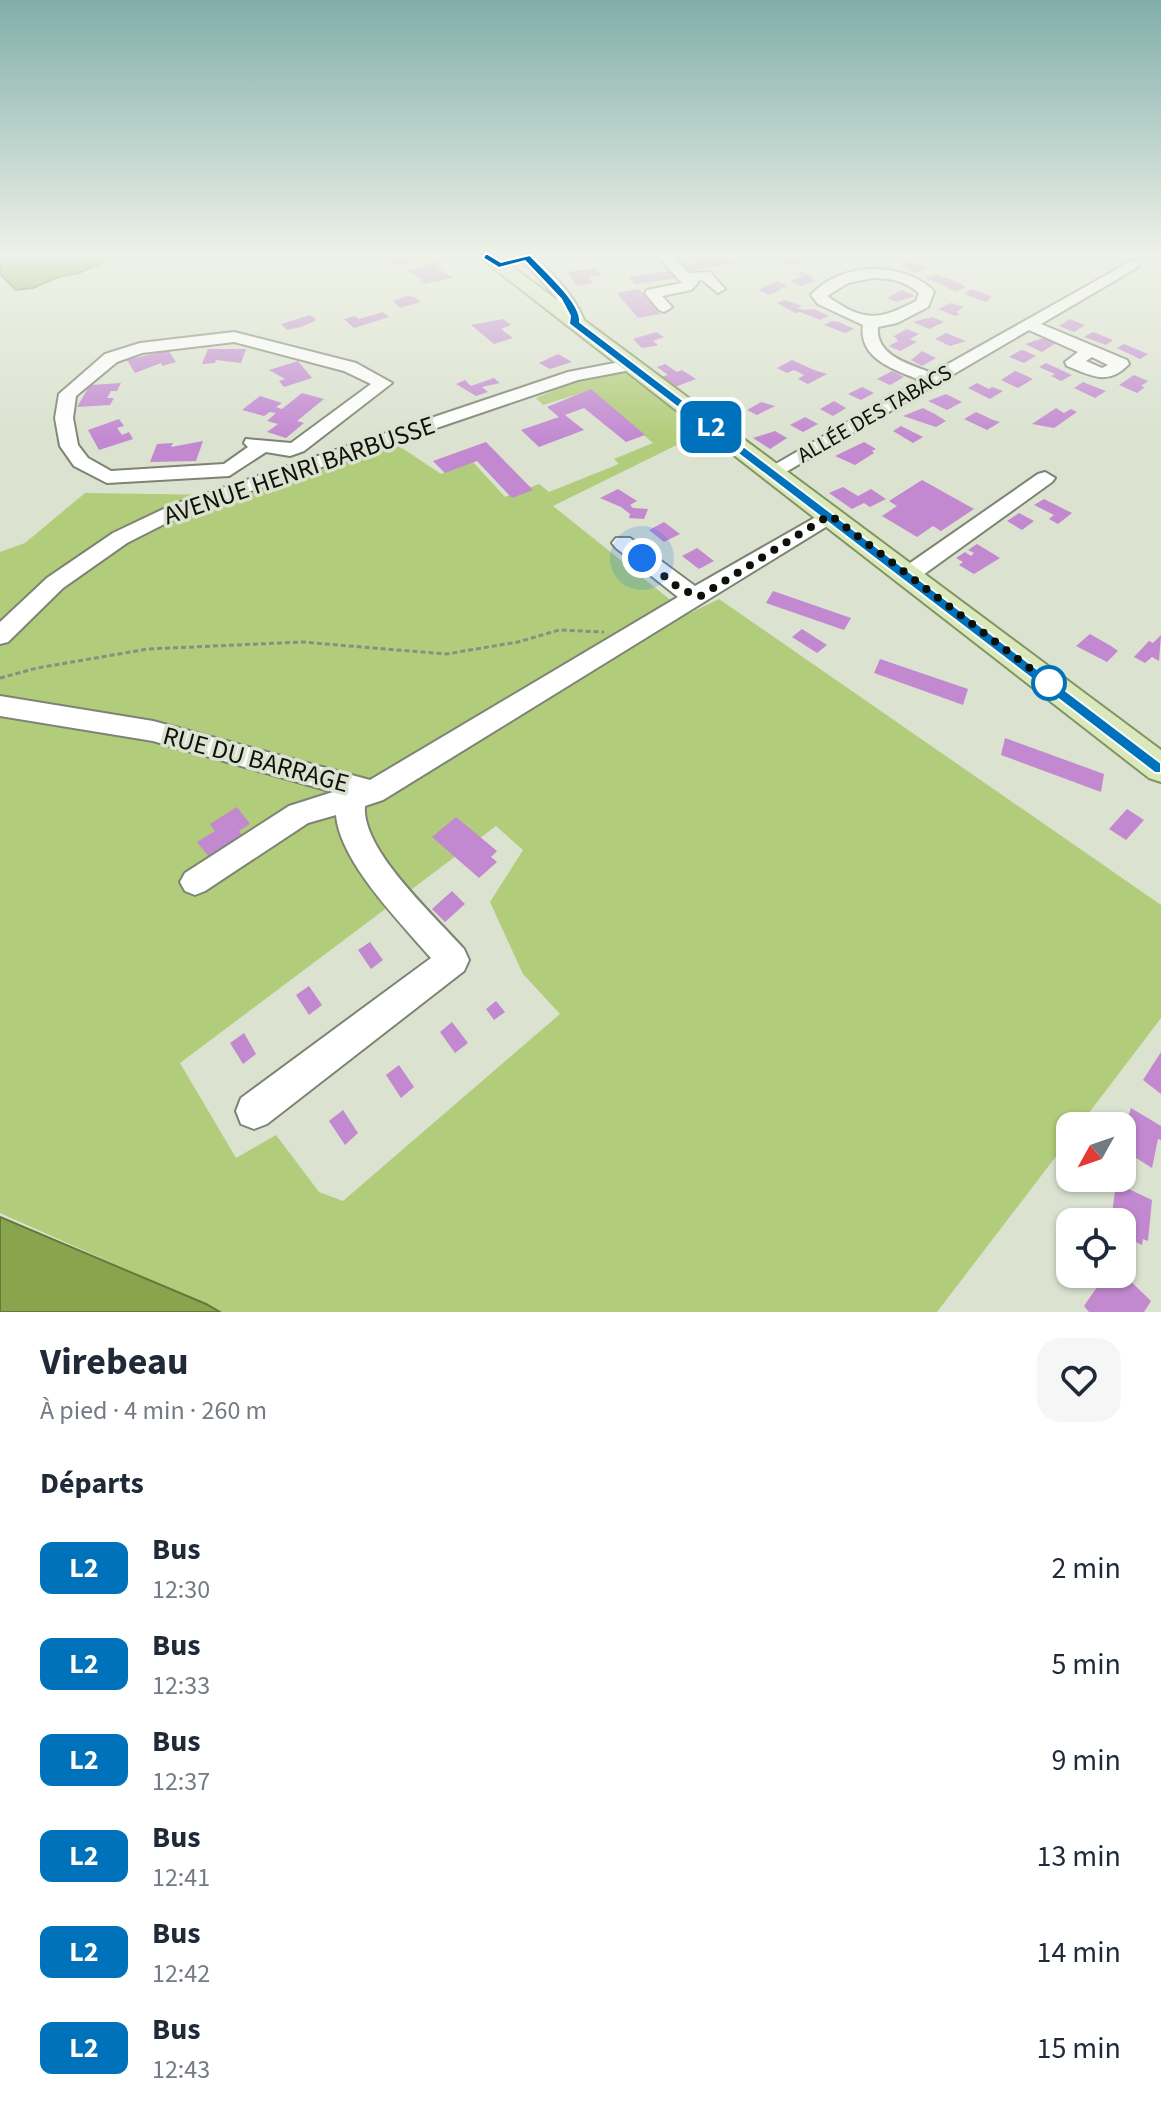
<!DOCTYPE html>
<html lang="fr">
<head>
<meta charset="utf-8">
<style>
  body { margin:0; font-family:"Source Sans 3",sans-serif; background:#f6f6f7; color:#1f2937; height:100vh; display:flex; flex-direction:column; font-size:30px; white-space:nowrap }
  * { box-sizing:border-box; margin:0 }
  p { font-size:26px; color:#747a83 }
  .icon { flex:none; width:44px; height:44px; fill:none; stroke:currentColor; stroke-width:2; stroke-linecap:round; stroke-linejoin:round }
  .map { position:relative; height:1312px; overflow:hidden }
  .details { display:flex; flex-direction:column; background:#fff; flex:1 }
  .details>* { flex:none }
  .badge { padding:0 16px; border-radius:12px; font-size:28px; line-height:52px }
  .needle { width:52px; rotate:230deg }
  .tools { position:absolute; left:1056px; top:1112px; display:grid; gap:16px }
  .tools a { display:grid; place-items:center; width:80px; height:80px; border-radius:16px; background:#fff; box-shadow:0 2px 6px #0004; font-size:40px }
  .you { position:absolute; width:40px; height:40px; margin:-20px; border:6px solid #fff; border-radius:50%; background:#1a73e8; box-shadow:0 0 0 12px #1a73e833 }
  .map>.badge { position:absolute; translate:-50% -50%; box-shadow:0 0 0 4px #fff }
  h2 { padding:0 40px; font-size:30px; line-height:72px }
  .round { display:grid; place-items:center; flex:none; width:84px; height:84px; border-radius:24px; background:#f6f6f7 }
  .overview { display:flex; align-items:center; justify-content:space-between; height:136px; padding:0 40px }
  h1 { font-size:38px; font-weight:700; line-height:60px }
  ul { padding:0; list-style:none }
  li { display:flex; align-items:center; gap:24px; height:96px; padding:0 40px }
  li div { flex:1 }
  li b { display:block; font-size:30px }
  li em { font-style:normal }
  li .badge { min-width:88px; font-weight:700; text-align:center }
  .map>svg:first-child { display:block }
  .green { fill:#b1cc7a; fill-rule:evenodd }
  .water { fill:#88a44d; stroke:#637839; stroke-width:2 }
  .building { fill:#c289d1 }
  .lines { fill:none; stroke-linecap:round; stroke-linejoin:round }
  .minor-casing { stroke:#7d8473; stroke-width:4 }
  .major-casing { stroke:#829460; stroke-width:4 }
  .path { stroke:#898e80; stroke-width:3; stroke-dasharray:5 3; stroke-linecap:butt }
  .minor { fill:#fff; fill-rule:evenodd }
  .major { fill:#d9e9bb; fill-rule:evenodd }
  .line { fill:#0072bc; stroke:#fff; stroke-width:2 }
  .walk { stroke:#0e100a; stroke-width:8; stroke-dasharray:0 14.4 }
  .stop-dot { fill:#fff; stroke:#0072bc; stroke-width:4 }
  .labels { text-anchor:middle; stroke-width:7; stroke-linejoin:round; paint-order:stroke }
  .far-street-label { font-size:22px; fill:#0e100a; stroke:#dbe2cf }
  .street-label { font-size:26px; fill:#0e100a; stroke:#dbe2cf }
</style>
</head>
<body>
<div class="map">
<svg width="1161" height="1312" viewBox="0 0 1161 1312">
  <rect width="100%" height="100%" fill="#dbe2cf"/>
  <path class="green" d="M625,373l78,59 -150,74 135,108 31,-15 442,306v113l-82,108h-9v12l-133,174h-715l-222,-99v-661l25,-9 60,-50 134,2 177,-51 45,30 32,-12 32,35 34,-13 10,8 70,-28 -5,-5 39,-16 -62,-53 -48,15 -7,-7 50,-21zM496,826l27,24 -33,52 33,72 37,40 -217,187 -24,-9 -43,-57 -40,23 -56,-95z"/>
  <g class="water">
    <path d="M0,256h116l-37,17 -21,4 -25,11 -17,2 -16,-16z"/>
    <path d="M0,1217l206,87 14,8h-220z"/>
  </g>
  <g class="building">
    <path d="M384,256h20l7,5 -14,5z"/>
    <path d="M688,256h32l13,7 -43,8 -6,-6 20,-4h-10z"/>
    <path d="M771,256h46l-26,10z"/>
    <path d="M436,262l5,4 -5,1 17,11 -29,6 -5,-3 5,-2 -18,-8z"/>
    <path d="M909,262l9,2 9,4 -13,5 -5,-2 4,-1 -13,-5z"/>
    <path d="M596,268l6,7 -14,2 5,6 -16,3 -10,-14z"/>
    <path d="M671,271l7,7 -43,6 -6,-7z"/>
    <path d="M802,272l12,5 -4,2 6,2 -15,5 -10,-5 11,-5 -4,-2z"/>
    <path d="M935,274l20,7 11,6 -9,5 -31,-14z"/>
    <path d="M777,281l10,5 -17,9 -12,-5z"/>
    <path d="M639,289l21,25 -22,4 -21,-25z"/>
    <path d="M971,289l7,2 14,6 -6,5 -22,-8z"/>
    <path d="M902,290l13,6 -18,6 -10,-4z"/>
    <path d="M407,296l8,1 6,5 -21,6 -7,-7z"/>
    <path d="M785,300l17,6 -5,2 6,2 11,-1 15,7 -9,4 -20,-8 -5,1 -18,-10z"/>
    <path d="M951,303l13,4 -8,5 4,2 -5,2 -17,-7z"/>
    <path d="M383,312l6,5 -35,11 -10,-9 11,-3 4,3z"/>
    <path d="M310,315l7,5 -16,7 -14,3 -6,-6z"/>
    <path d="M932,317l12,5 -15,7 -16,-7z"/>
    <path d="M503,319l8,6 -10,4 12,9 -19,6 -23,-19z"/>
    <path d="M1070,319l2,1 13,5 -11,7 -15,-6z"/>
    <path d="M832,321l7,1 15,7 -9,4 -21,-8z"/>
    <path d="M907,329l12,5 -9,5 7,3 -17,9 -11,-5 9,-5 -4,-5z"/>
    <path d="M656,332l8,5 -11,4 5,4 -3,1 -13,2 -9,-9z"/>
    <path d="M1093,332l20,8 -7,5 -22,-8z"/>
    <path d="M946,333l20,8 -16,5 -15,-7z"/>
    <path d="M1043,338l13,5 -14,9 -17,-8z"/>
    <path d="M1124,344l24,10 -8,5 -23,-11z"/>
    <path d="M208,349h38l-5,14 -25,-3 -1,3 -13,1z"/>
    <path d="M168,350l8,12 -14,4 -1,-3 -26,10 -8,-13z"/>
    <path d="M1021,350h2l13,6 -12,7 -15,-6z"/>
    <path d="M922,351l14,7 -14,8 -11,-6z"/>
    <path d="M558,354l14,8 -22,7 -11,-6z"/>
    <path d="M792,360l22,10 13,4 -19,10 -10,-5 6,-4 -10,-5 -7,3 -10,-5z"/>
    <path d="M298,361l14,17 -28,9 -5,-6 6,-2 -16,-9z"/>
    <path d="M1046,363l26,12 -11,6 -10,-5 4,-2 -16,-7z"/>
    <path d="M665,364l12,8 5,-2 14,9 -21,8 -14,-10 7,-2 -11,-8z"/>
    <path d="M892,371l12,6 -14,8 -13,-6z"/>
    <path d="M1015,371l3,1 15,7 -15,9 -17,-8z"/>
    <path d="M1134,375l14,6 -7,5 4,1 -8,6 -18,-8z"/>
    <path d="M494,378l6,5 -18,4 6,5 -12,4 -20,-12 9,-4 6,6z"/>
    <path d="M1083,382l15,6 8,3 -11,7 -21,-10z"/>
    <path d="M121,383l-4,8h-6l-4,7h7l-4,7 -33,2 13,-22z"/>
    <path d="M977,383l12,6 3,-2 11,4 -13,8 -22,-11z"/>
    <path d="M862,387l12,6 -13,7 -13,-6z"/>
    <path d="M591,389l54,46 -19,7 -42,-34 -19,7 19,15 -45,17 -18,-17 38,-13 -12,-10z"/>
    <path d="M302,393l22,6 -27,22 7,2 -18,15 -19,-6 11,-8 -11,-3 9,-8 -6,-1 -6,4 -22,-6 18,-14 22,7 -6,4 6,2z"/>
    <path d="M946,394l16,8 -15,8 -19,-9z"/>
    <path d="M834,401l12,7 -13,8 -13,-7z"/>
    <path d="M761,402l14,4 -18,9 -10,-5z"/>
    <path d="M923,408l12,6 11,7 -10,6 -33,-11z"/>
    <path d="M1056,408l8,5 7,-4 6,3 -23,16 -22,-4z"/>
    <path d="M976,412l17,8 7,2 -13,8 -23,-11z"/>
    <path d="M805,417l13,7 -15,8 -13,-7z"/>
    <path d="M119,419l5,7 -7,2 5,7 7,-3 4,7 -34,11 -11,-20z"/>
    <path d="M901,426l22,11 -10,6 -20,-12z"/>
    <path d="M775,431l12,7 -17,11 -17,-11z"/>
    <path d="M203,441l-7,20 -46,1 7,-18 16,-1 -2,4z"/>
    <path d="M486,442l47,48 -21,8 -35,-37 -32,12 -12,-12z"/>
    <path d="M864,442l12,7 -4,2 2,2 -19,12 -20,-9z"/>
    <path d="M922,480l52,29 -33,22 -8,-5 -16,11 -35,-21 15,-10 -8,-5z"/>
    <path d="M843,487l15,9 13,-7 15,10 -16,8 -6,-4 -12,6 -23,-16z"/>
    <path d="M618,489l19,12 -7,4 3,3 15,1 -4,10 -15,-1 1,-4 -9,-7 -21,-9z"/>
    <path d="M1044,499l28,14 -14,11 -9,-5 5,-4 -20,-10z"/>
    <path d="M1019,513l2,1 13,7 -12,9 -15,-9z"/>
    <path d="M664,522l16,12 -16,8 -15,-12z"/>
    <path d="M977,544l23,14 -26,16 -15,-9 4,-3 -7,-4 9,-6 6,4 3,-3 -6,-3z"/>
    <path d="M697,548l17,13 -15,8 -17,-13z"/>
    <path d="M773,591l78,27 -7,12 -78,-27z"/>
    <path d="M802,629l25,16 -10,8 -25,-16z"/>
    <path d="M1090,634l21,12 7,5 -11,11 -31,-16z"/>
    <path d="M1161,635l-2,26 -7,-4 -7,6 -11,-6 15,-16 4,2z"/>
    <path d="M880,659l88,30 -5,16 -89,-32z"/>
    <path d="M1005,738l99,36 -3,18 -100,-37z"/>
    <path d="M237,807l13,17 -11,7 3,4 -33,22 -12,-15 18,-11 -5,-7z"/>
    <path d="M1127,809l17,11 -18,20 -17,-11z"/>
    <path d="M456,817l41,34 -6,6 6,5 -18,16 -47,-41z"/>
    <path d="M452,891l13,13 -20,18 -13,-13z"/>
    <path d="M370,942l13,18 -12,9 -13,-19z"/>
    <path d="M309,986l13,19 -13,10 -13,-20z"/>
    <path d="M496,1001l9,11 -11,8 -8,-11z"/>
    <path d="M452,1022l16,21 -13,10 -15,-21z"/>
    <path d="M244,1033l12,21 -13,10 -13,-21z"/>
    <path d="M1161,1052v42l-18,-14z"/>
    <path d="M399,1065l15,22 -13,11 -15,-23z"/>
    <path d="M1131,1108l30,18v14l-3,-1 -6,29 -30,-19v-12z"/>
    <path d="M343,1110l15,23 -13,12 -16,-24z"/>
    <path d="M1116,1183l36,17 -4,41 -5,-2 -1,6 -20,-10v-13h-11z"/>
    <path d="M1106,1274h8l5,5 4,-5 28,27 -7,11h-55l-5,-6z"/>
  </g>
  <g class="lines">
    <g class="minor-casing">
      <g id="minor">
        <path d="M519,256h15c20,19 39,38 50,64l-2,3 -16,2 -2,-3 3,-4 -11,-21z"/>
        <path d="M657,256h15l17,17 21,-1 15,17 -7,4 -16,-13 -5,1 1,2 -7,7 -29,6 10,11 -8,5 -5,-2 -14,-17 2,-3 35,-7z"/>
        <path d="M1133,260l5,1v6l-97,57 86,36 2,4c-21,22 -37,12 -62,2l-2,-4 13,-10 -49,-22 -250,146 -7,2 -10,-6 158,-92c-25,-10 -62,-21 -57,-55l-45,-21 -7,-9c30,-33 88,-34 121,-6l2,3 -6,15 -31,16 -19,4c-3,29 32,37 54,46zM873,278c18,0 32,3 46,15l-3,8c-39,20 -52,21 -89,-5l21,-13zM1092,357l16,8 -6,3 -16,-7z"/>
        <path d="M234,332l122,31 36,20 -88,68 -14,5 -24,-4 -37,24 -122,7 -33,-17 -14,-20 -5,-28 4,-24 46,-40 35,-11zM234,342l110,29 27,13 -80,59 -45,-4 -2,4 4,4 -24,17 -113,7 -23,-13 -10,-13 -5,-27 3,-22 41,-34 25,-9z"/>
        <path d="M630,360l6,1 2,4 -2,4 -58,11 -392,133 -59,30 -64,45 -55,54 -8,2v-22l47,-44 66,-45 59,-28 396,-133z"/>
        <path d="M1045,472l10,6 -3,4 -136,98h-16l-3,-5 3,-5 138,-96z"/>
        <path d="M830,509l10,6 -3,5 -454,280 -18,6c-4,44 71,111 99,143l5,11 -5,11 -197,153 -13,5 -13,-5 -5,-13 5,-13 190,-140c-31,-36 -91,-96 -95,-143l-28,8 -103,68 -10,4 -10,-4 -5,-9 5,-9 104,-67 44,-14 -180,-51 -153,-25v-20l153,25 217,59 308,-183 -62,-49 -4,-5 4,-5h14l65,48z"/>
      </g>
    </g>
    <g class="major-casing">
      <path id="major" d="M478,256h20l663,494v32l-12,-4z"/>
    </g>
    <path class="path" d="M0,678l37,-10 111,-19 154,-7 144,12 72,-12 41,-12 45,2"/>
    <use href="#minor" class="minor"/>
    <use href="#major" class="major"/>
  </g>
  <linearGradient id="sky" x2="0" y2="1"><stop stop-color="#81aeaa"/><stop offset="0.58" stop-color="#eff2e9"/><stop offset="1" stop-color="#eff2e9" stop-opacity="0"/></linearGradient>
  <rect width="1161" height="440" fill="url(#sky)"/>
  <path class="line" d="M486,253l15,9 29,-7c14,15 52,48 50,67l581,441v10h-6l-586,-449 1,-8 -9,-17 -36,-38 -26,7 -16,-10z"/>
  <g class="lines">
    <path class="walk" d="M642,558l37,30 20,9 131,-82 231,177 -12,-9"/>
  </g>
  <circle class="stop-dot" cx="1049" cy="683" r="16"/>
  <g class="labels">
    <g class="far-street-label">
      <text transform="translate(874 413) rotate(-30)" y="8">ALLÉE DES TABACS</text>
    </g>
    <g class="street-label">
      <text transform="translate(299 470) rotate(-19)" y="9">AVENUE HENRI BARBUSSE</text>
      <text transform="translate(256 759) rotate(15)" y="9">RUE DU BARRAGE</text>
    </g>
  </g>
</svg>
<div class="tools">
<a><svg class="needle" viewBox="-14 -14 28 28"><path d="M0-13l5 13h-10z" fill="#e53935"/><path d="M0 13l5-13h-10z" fill="#747a83"/></svg></a>
<a><svg class="icon" aria-label="locate" viewBox="0 0 24 24"><circle cx="12" cy="12" r="6"/><path d="M12 2v4M12 18v4M2 12h4M18 12h4"/></svg></a>
</div>
<div class="you" style="left:642px;top:558px"></div>
<b class="badge" style="left:711px;top:427px;background:#0072bc;color:#fff">L2</b>
</div>
<section class="details">
<div class="overview"><div><h1>Virebeau</h1><p>À pied · 4 min · 260 m</p></div><a class="round"><svg class="icon" aria-label="heart" viewBox="0 0 24 24"><path d="M12 20l-8-8c-3-5 5-10 8-4 3-6 11-1 8 4z"/></svg></a></div>
<h2>Départs</h2>
<ul>
<li><span class="badge" style="background:#0072bc;color:#fff">L2</span><div><b>Bus</b><p>12:30</p></div><em>2 min</em></li>
<li><span class="badge" style="background:#0072bc;color:#fff">L2</span><div><b>Bus</b><p>12:33</p></div><em>5 min</em></li>
<li><span class="badge" style="background:#0072bc;color:#fff">L2</span><div><b>Bus</b><p>12:37</p></div><em>9 min</em></li>
<li><span class="badge" style="background:#0072bc;color:#fff">L2</span><div><b>Bus</b><p>12:41</p></div><em>13 min</em></li>
<li><span class="badge" style="background:#0072bc;color:#fff">L2</span><div><b>Bus</b><p>12:42</p></div><em>14 min</em></li>
<li><span class="badge" style="background:#0072bc;color:#fff">L2</span><div><b>Bus</b><p>12:43</p></div><em>15 min</em></li>
</ul>
</section>
</body>
</html>
